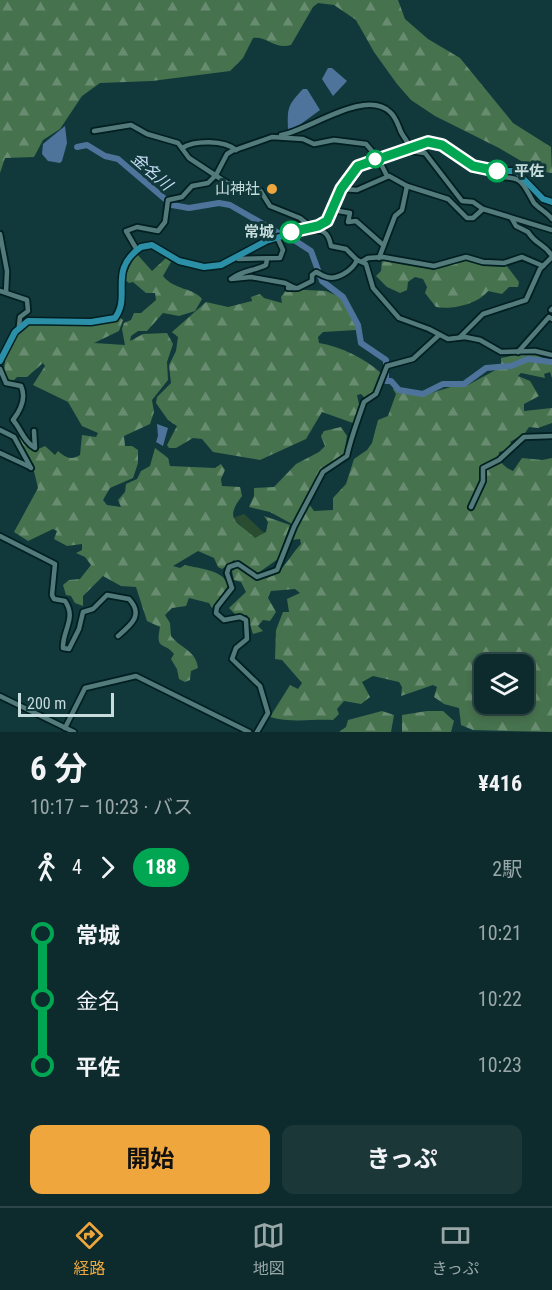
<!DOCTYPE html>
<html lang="ja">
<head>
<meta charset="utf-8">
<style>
  body { margin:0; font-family:"Roboto Condensed","Noto Sans JP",sans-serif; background:#1b3738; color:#f1f3f6; height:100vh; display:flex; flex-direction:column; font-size:22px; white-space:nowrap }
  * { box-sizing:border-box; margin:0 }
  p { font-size:20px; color:#9aa7a9 }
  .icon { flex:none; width:33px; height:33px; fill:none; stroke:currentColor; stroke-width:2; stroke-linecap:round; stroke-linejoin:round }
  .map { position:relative; height:732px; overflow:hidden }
  .sheet { display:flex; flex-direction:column; background:#0d2b2c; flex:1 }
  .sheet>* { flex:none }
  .badge { padding:0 12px; border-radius:20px; font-size:21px; line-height:39px }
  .tools { position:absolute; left:474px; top:654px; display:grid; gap:12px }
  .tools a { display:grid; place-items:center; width:60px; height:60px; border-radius:12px; background:#0d2b2c; box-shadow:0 3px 9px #0003,0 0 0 2px #2d4748; font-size:30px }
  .scale { position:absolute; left:18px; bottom:15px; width:96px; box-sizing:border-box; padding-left:6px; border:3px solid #c7dcdc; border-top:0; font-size:16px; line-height:21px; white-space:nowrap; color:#c7dcdc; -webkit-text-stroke:4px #11393b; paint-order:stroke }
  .map>.badge { position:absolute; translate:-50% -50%; box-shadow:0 0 0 3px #fff }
  .legs { display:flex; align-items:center; gap:9px; height:66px; padding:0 30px; font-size:20px }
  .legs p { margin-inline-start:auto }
  .headline { display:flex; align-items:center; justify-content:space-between; height:102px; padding:0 30px }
  h1 { font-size:33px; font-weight:700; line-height:45px }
  .cta { display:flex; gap:12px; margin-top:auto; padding:12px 30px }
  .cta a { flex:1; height:69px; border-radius:12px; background:#efa73d; color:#111; font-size:24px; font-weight:700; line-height:69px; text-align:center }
  .cta a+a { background:#1b3738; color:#f1f3f6 }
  ul { padding:0 30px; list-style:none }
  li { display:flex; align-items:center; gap:21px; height:66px; font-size:22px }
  li i { display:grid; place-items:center; width:9px; height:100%; margin:0 8px; background:currentColor }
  li i::after { content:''; width:15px; height:15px; margin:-8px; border:4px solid; border-radius:50%; background:#0d2b2c }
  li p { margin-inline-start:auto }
  li:first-child i { background:linear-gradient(#0000 50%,currentColor 0) }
  li:last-child i { background:linear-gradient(currentColor 50%,#0000 0) }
  .dock { display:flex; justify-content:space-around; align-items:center; height:84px; border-top:2px solid #2d4748; background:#0d2b2c; font-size:16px; color:#9aa7a9 }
  .dock a { display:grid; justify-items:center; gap:3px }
  .dock .on { color:#efa73d }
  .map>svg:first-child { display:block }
  .grass { fill:url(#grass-tufts) }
  .forest { fill:url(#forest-firs); fill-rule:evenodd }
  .water { fill:#4e749b }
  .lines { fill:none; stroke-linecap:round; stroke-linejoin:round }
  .river { stroke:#4e749b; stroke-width:6 }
  .minor-casing { stroke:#011f20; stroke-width:8 }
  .major-casing { stroke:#011f20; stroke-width:9 }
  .minor { stroke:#537b7c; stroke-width:4.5 }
  .major { stroke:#2b8fa7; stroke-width:6 }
  .line-1-casing { stroke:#fff; stroke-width:14 }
  .line-1 { stroke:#00a651; stroke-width:9 }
  .stop-1-dot { fill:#fff; stroke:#00a651; stroke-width:3 }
  .poi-dot { fill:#efa73d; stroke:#11393b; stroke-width:2 }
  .labels { text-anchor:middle; stroke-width:6; stroke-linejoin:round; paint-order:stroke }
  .stop-label { font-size:15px; font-weight:bold; fill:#c7dcdc; stroke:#11393b; text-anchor:start }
  .poi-label { font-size:15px; fill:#c7dcdc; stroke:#11393b; text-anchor:end }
  .water-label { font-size:16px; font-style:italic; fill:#c4dbf4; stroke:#11393b }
</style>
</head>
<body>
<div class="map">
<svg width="552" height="732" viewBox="0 0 552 732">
  <defs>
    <pattern id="grass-tufts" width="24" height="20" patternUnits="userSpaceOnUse" patternTransform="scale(1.5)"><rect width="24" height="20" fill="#2a4c30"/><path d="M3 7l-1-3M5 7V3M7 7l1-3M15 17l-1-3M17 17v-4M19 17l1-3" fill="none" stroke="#47654d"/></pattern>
    <pattern id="forest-firs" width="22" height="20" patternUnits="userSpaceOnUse" patternTransform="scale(1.5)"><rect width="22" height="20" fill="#47724e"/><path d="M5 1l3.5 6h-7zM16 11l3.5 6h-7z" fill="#688c6f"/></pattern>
  </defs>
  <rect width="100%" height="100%" fill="#11393b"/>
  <path class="grass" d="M244,514l18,17 4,2 -11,6 -22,-21z"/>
  <g class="forest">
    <path d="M0,0h398l7,19 23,20 32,19 53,65 38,24 1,26 -14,-2 -39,-23 -64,-32 -24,-16 -14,-16 -23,-32 -18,-32 -22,-15 -16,-2 -5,4 -22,38c-16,5 -24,-9 -38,-7l-10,20 -13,13 -78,10 -52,2 -18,13 -22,33 -17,11 -9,17 -29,1 -5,15z"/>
    <path d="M136,253l16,18 14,-13 5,4 -8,14c11,14 31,12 39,23l-7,12 -16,5 -16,-3 -16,18h-9l-7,5 -1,5 13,-7 24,-1 6,11 -6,18 1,18 -16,20 2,12 -4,12 -26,12 1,10h7l6,4v13l-5,15 -23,10 -7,12 4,5 14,2 -3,-7 7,-8 1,-8 11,-5 4,-8 9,-5 5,-18 13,10 2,8 45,2 6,-4 4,6 -4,9 1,7 18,1 2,9c-19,25 -4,25 13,42l11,-6 2,-10 -4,-6 26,9 -12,34 -20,14 -24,-13 -12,9 -4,-2 -4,-9 -16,-7 -25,15 7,2 5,-3c14,4 39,4 43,21l-16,22 -3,-5 -20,-5 -3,8 -14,2 -7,7 5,8 1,13c10,13 25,14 27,32l-7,3 -1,9 -5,2 -6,-3 -2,-10 -6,-10 3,-5c-10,-13 -19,-3 -14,-27l-13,-6 -11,-34 -15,-1 -18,-10 -20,20v10l-8,-3 -4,-7 -5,-1 -3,-10 6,-5 11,-1 11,-14 -6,-8 -9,-4 6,-3v-6l-15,2 -13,-7 3,-8 -4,-2 -25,12 -14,-9 24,-44 -5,-21 -15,-28 3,-2 13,14 11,-5 10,9 3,-4c7,6 13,10 22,4l2,-20 14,2 2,-4 -16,-7 -14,-24 -35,-17 12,-19 -2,-3 -16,14h-10l-6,6 -5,-3c-6,-21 6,-50 27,-57l67,1 10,-1 9,-6 4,3 -4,11 -25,12 31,2 -3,-16 2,-6 7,-3 3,-7h7l15,-13 -1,-7h-9l-13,-11 -4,1 -5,-4z"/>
    <path d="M462,258l21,6 23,1 13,17 -1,5h-9l-7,7 -14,-3c-10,13 -36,19 -52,16l-11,-14 2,-6 -4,-8 -8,-2 -7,5 -1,8 -7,3 -13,-6 -11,-11 5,-5 1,-11 29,1 25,7z"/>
    <path d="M287,289l39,2 16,7 15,28 -1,4 -33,2 -5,5 1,6c23,4 45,15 62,30l-3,17 -13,8 -4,-4 -4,1 3,14 -7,14 -31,-11 -16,27 -46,21 -47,-8 -11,-13 -9,-1 -17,10h-7l-2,-3 10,-19 -9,-6 -12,-17 1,-6 14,-14 -2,-18 7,-14 2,-14 -6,-5 34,-30 22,5 24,-6 -1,-4 9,-3 4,4 18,5 -1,-6z"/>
    <path d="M531,352l21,11v15l-2,-6 -6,2 1,4 -24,-5 -3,3 12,5 9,15 -15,8v7l28,-3v15l-14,5 -9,-1 -4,6 -15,9 3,3 -6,5 -8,2c-1,9 5,15 14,19l9,-13 20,2 10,-2v274l-79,-2 -12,-5 -2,-17 -15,-4 -10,-7 3,-10 -4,-2 -32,11 1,-9 -3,-5 -26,-6 -11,6 8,15 -9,7 -17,-3 -7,8 2,5 -6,6c-22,-1 -42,3 -63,-3l20,-32 8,4 4,-6 -20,-23 -7,-1 1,-29 7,-18h6l-2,-13 13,-6 -5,-4 -24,2 -3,7 8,14 -6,9 -7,-1 -5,6 5,5 -10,3 -6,-19 -10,1 -8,-8 17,-16 -5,-10 -7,-2 -2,-9 5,-3c8,2 13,9 21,10 23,2 30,-21 43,-34l-1,-5 -9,1 18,-36 5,7 19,-1v-12l13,-14 8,-25 13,-9 5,-7 6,-23 10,-4 8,-22 -3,-5 2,-2 11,6 18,2 27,-8 17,-2 33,-18v-9zM484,664h40v40h-40z"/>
    <path d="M341,427l6,9 -3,19 -22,16 -14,29 -5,4 -11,20 -22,-12 -21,-5 5,-11v-8l20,-1 22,-23 23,-12 6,-6 -4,-10 3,-5z"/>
    <path d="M382,711l12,4 -3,17h-52l7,-5 2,-7z"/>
    <path d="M427,711h16l11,10 -3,11h-49v-17z"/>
  </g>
  <g class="water">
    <path d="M328,68h4l15,13 -14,15 -11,-17z"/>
    <path d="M303,89h4l13,21 -30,22 -2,-2c-1,-23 0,-25 15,-41z"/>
    <path d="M65,126l2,17 -5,18 -2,2 -12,-2 -6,-7 1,-10z"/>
    <path d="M157,424l11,4 -5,18 -7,-4 2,-6z"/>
  </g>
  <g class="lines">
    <g class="river">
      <path d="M77,147l10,-2 18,11 13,3 54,46 17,3 30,-5 11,2 47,27"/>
      <path d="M291,238l20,13 11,30 21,16 15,28 3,18 25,17v6"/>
      <path d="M386,374v7h5l8,9 24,4 20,-10h21l22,-16 25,-2 17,-7 24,3"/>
    </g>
    <g class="minor-casing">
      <g id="minor">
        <path d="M94,131l37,-6 16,9 31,9 11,15 38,25 33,7 10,16 30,12 15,12c11,0 14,6 16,16l15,3 11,11 9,4 7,24 26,30 30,11 19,10 17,-2 15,3 21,12 34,-1 17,4"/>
        <path d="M281,135c27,-4 84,-47 109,-23 6,5 8,13 11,20 3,6 7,9 9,16"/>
        <path d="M182,148c13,-8 42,-8 54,2"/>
        <path d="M410,151l15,2 37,48 11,1 10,7"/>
        <path d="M493,170l6,7c25,0 23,6 35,26 5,6 13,9 18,16"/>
        <path d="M341,189l16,1 32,-14 18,10 41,13 19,19h6l10,-9 69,21"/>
        <path d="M333,210l17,3 -2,9 8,-1 26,23"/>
        <path d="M512,219l4,7 12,6c9,14 16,11 24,24"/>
        <path d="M0,234l7,37 -1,21"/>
        <path d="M137,250l-11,-19 11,-4 21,4 7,-9 3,-22 14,-3 10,-11 16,-3 8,-8 11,-21 5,-3 40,-14 31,2 11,5 20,-4 32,4 12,14 9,18"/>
        <path d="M236,257l2,2 42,-1 3,-8 -6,-13"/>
        <path d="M379,258l16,-42 7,-6 5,-24"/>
        <path d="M267,259l-1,6c-12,6 -23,5 -35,14l20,-2 34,6 10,5"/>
        <path d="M363,261l5,-3 15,-1 51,9 32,-9 17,5 21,1 18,-6 21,9"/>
        <path d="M288,288h10l14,-7v-6l4,-3c3,1 5,3 8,4 12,6 29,-6 33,-16"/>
        <path d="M0,291l27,9 1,11 -8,6 -1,9"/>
        <path d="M551,310l1,-1"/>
        <path d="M460,337l23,-23 43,-14 14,-31 12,-12"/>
        <path d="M518,352l31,-35 3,2"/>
        <path d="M0,369l6,14 15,3c6,13 -1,25 -8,34 8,9 11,22 22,28l-1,-17"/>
        <path d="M0,430l14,7 17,31"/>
        <path d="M0,453l30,14"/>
        <path d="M471,507l12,-26v-13l16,-8 25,-23 28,-1"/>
        <path d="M0,536l55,28 -3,31 2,4 11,2c12,17 -3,30 -2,47l6,1 10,-20 4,-17 10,-3 14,-14 22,4c15,16 2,26 -11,37"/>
        <path d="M0,696l74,36"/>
        <path d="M65,728l20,-40 51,-12 113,56"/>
        <path d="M257,732l11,-19 -8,-27 -28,-27 4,-11 11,-9 -1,-19 -6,-3 -16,3 -8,-7 1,-6 15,-19 -5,-15 2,-6 9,-3 19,13 20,-7 17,-43 29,-55 24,-16c4,-19 11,-36 17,-54l12,-8 11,-28 26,-7 25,-23"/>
      </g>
    </g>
    <g class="major-casing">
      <path id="major" d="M0,361l15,-29 13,-11 63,1 24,-4c17,-23 -8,-47 26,-71l11,-2 27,16 25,6 17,-2 45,-24 57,-17 7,-8 11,-27 17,-23 70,-24 14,3 31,22 25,4h18l27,28 9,3"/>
    </g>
    <use href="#minor" class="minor"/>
    <use href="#major" class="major"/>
  </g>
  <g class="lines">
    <g class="line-1-casing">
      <path id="line-1" d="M291,232l27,-6 9,-5 14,-32 17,-23 70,-24 14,3 31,21 24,5"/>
    </g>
    <use href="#line-1" class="line-1"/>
  </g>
  <g class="stop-1-dot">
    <circle cx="375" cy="159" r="8"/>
    <circle cx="497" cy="171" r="10"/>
    <circle cx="291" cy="232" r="10"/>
  </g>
  <circle class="poi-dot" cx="272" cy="189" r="6"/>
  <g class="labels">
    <g class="stop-label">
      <text x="514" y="176">平佐</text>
      <text x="274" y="237" text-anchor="end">常城</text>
    </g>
    <g class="poi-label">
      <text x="260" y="194">山神社</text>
    </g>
    <g class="water-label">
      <text transform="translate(152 171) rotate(41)" y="6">金名川</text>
    </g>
  </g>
</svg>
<div class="tools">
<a><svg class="icon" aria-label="layers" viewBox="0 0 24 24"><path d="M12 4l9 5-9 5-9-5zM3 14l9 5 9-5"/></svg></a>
</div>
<div class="scale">200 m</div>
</div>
<section class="sheet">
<div class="headline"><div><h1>6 分</h1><p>10:17 – 10:23 · バス</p></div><b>¥416</b></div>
<div class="legs"><svg class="icon" aria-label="walk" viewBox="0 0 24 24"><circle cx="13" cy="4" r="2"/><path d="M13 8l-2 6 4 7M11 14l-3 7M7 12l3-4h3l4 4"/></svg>4<svg class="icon" aria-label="forward" viewBox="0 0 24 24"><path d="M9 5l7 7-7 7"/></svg><b class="badge" style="background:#00a651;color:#fff">188</b><p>2駅</p></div>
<ul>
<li><i style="color:#00a651"></i><b>常城</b><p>10:21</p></li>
<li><i style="color:#00a651"></i><span>金名</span><p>10:22</p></li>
<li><i style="color:#00a651"></i><b>平佐</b><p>10:23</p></li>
</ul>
<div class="cta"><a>開始</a><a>きっぷ</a></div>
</section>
<nav class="dock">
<a class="on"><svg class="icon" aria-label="directions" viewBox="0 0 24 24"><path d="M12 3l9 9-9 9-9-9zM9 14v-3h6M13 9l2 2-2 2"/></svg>経路</a>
<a><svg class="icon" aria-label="map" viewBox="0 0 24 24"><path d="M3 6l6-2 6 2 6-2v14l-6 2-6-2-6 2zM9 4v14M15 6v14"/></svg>地図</a>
<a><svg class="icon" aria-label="tickets" viewBox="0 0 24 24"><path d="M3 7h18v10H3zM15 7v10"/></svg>きっぷ</a>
</nav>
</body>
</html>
